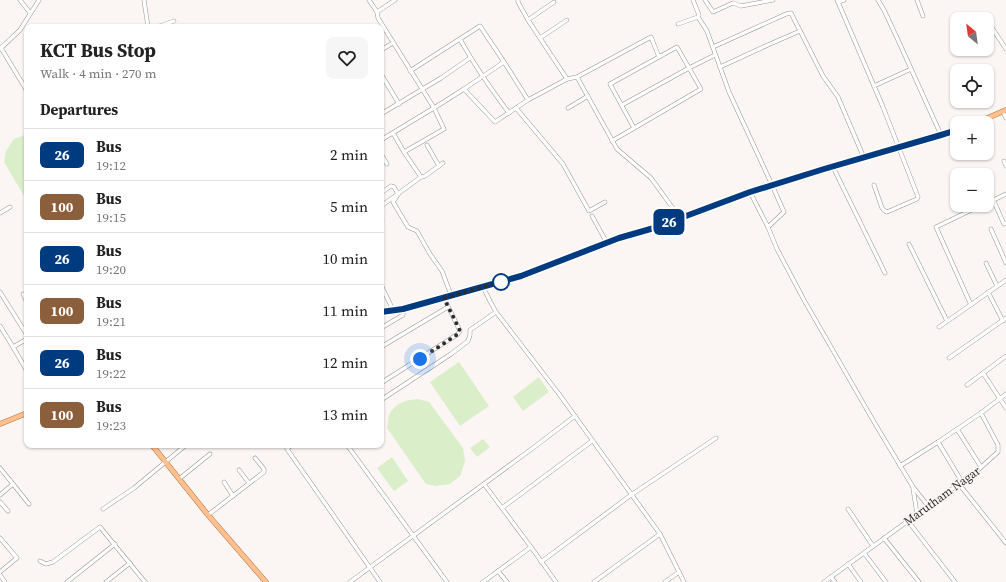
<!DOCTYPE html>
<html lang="en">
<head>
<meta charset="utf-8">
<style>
  body { margin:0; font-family:"Source Serif 4",serif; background:#f6f6f6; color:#222; height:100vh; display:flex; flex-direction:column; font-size:15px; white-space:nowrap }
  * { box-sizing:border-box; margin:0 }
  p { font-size:13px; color:#767676 }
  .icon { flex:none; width:22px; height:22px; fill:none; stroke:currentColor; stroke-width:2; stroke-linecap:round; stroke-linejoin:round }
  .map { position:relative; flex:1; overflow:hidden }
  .sheet { position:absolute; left:24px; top:24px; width:360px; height:424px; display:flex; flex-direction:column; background:#fff; border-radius:8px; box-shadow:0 1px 3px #0004 }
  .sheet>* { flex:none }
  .badge { padding:0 8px; border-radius:6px; font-size:14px; line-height:26px }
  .needle { width:26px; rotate:331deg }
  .buttons { position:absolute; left:950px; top:12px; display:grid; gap:8px }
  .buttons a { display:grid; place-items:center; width:44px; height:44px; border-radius:8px; background:#fff; box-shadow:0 1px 3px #0004; font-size:20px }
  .you { position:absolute; width:20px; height:20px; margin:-10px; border:3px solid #fff; border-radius:50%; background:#1a73e8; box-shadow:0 0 0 6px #1a73e833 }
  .map>.badge { position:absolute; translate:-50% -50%; box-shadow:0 0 0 2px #fff }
  h2 { padding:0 16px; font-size:15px; line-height:36px }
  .round { display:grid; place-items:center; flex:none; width:42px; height:42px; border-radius:8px; background:#f6f6f6 }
  .overview { display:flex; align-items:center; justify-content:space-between; height:68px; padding:0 16px }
  h1 { font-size:19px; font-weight:700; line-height:30px }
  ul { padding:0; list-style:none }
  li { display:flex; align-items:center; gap:12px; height:52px; padding:0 16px; border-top:1px solid #e0e0e0 }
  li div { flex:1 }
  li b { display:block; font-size:15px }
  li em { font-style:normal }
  li .badge { min-width:44px; font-weight:700; text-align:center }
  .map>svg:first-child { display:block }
  .green { fill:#daeec9 }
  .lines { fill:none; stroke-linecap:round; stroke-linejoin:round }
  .minor-casing { stroke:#999592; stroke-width:4.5 }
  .major-casing { stroke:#b6713c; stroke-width:5.5 }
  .minor { stroke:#fff; stroke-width:3.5 }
  .major { stroke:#ffc08f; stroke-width:4.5 }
  .line-casing { stroke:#fff; stroke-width:9 }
  .line { stroke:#003b80; stroke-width:6 }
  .walk { stroke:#2f2d2c; stroke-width:4; stroke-dasharray:0 7.2 }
  .stop-dot { fill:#fff; stroke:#003b80; stroke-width:2 }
  .labels { text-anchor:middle; stroke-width:3; stroke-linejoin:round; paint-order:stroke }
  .street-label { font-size:12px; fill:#2f2d2c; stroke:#fbf6f3 }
</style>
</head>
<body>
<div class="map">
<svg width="1006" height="582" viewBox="0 0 1006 582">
  <rect width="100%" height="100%" fill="#fbf6f3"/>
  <g class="green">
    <path d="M27,134v67l-23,-39 2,-11 8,-12z"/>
    <path d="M459,362l30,44 -29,20 -30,-44z"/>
    <path d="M539,377l10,15 -26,19 -10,-14z"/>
    <path d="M418,399l11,3 34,46 2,13 -5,15 -10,8 -14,2 -10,-2 -39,-56c1,-4 1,-9 2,-13 6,-12 17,-15 29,-16z"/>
    <path d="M483,439l7,8 -13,10 -7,-9z"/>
    <path d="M392,457l16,24 -14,10 -17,-23z"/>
  </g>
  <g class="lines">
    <g class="minor-casing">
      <g id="minor">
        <path d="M20,0l10,13"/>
        <path d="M144,0l4,27"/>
        <path d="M369,0l8,12"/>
        <path d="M518,0v2l10,18 39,59"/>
        <path d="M693,0l6,15 -1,2 9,14 22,61 43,93 12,27 -16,15 9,22 27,51 27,47 43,75 39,65 15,19"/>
        <path d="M705,0l8,12 20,-9 8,3 32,-6"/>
        <path d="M837,0l1,2 6,-2"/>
        <path d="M878,0l6,10 14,30 43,95"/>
        <path d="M917,0l6,16"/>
        <path d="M838,2l45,105 35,90 -1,2 -30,13 -2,-1 -3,-3 -8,-23"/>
        <path d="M984,15l2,4"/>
        <path d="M528,20l26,-18"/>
        <path d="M987,20l19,29"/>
        <path d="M678,24l20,-7"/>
        <path d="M157,27l17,-6"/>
        <path d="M540,38l27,-18"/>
        <path d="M460,39c14,26 31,50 49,74"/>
        <path d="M713,47l73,-33 5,-1 32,63 15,21 26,61"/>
        <path d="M1,48l26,43"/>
        <path d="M0,49l20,-19 19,-30"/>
        <path d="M381,50l12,-7"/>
        <path d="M720,67l50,-23 30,-13"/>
        <path d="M410,71l70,-45 24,36"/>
        <path d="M381,74l18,30"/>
        <path d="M577,77l40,72 34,29 29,40"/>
        <path d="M874,86l37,-17"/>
        <path d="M528,100l-24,-38 -40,27 31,33 33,-22 39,-21 10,-2 74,-40 8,20"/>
        <path d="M622,105l67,-37 26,-13"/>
        <path d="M516,108l47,56 26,47 16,-9"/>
        <path d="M568,108l20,-12"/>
        <path d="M1003,112l3,6"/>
        <path d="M381,114l60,-36 29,-20"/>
        <path d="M393,133l11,19 40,-23 -10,-21 -56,-90 -1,-6 18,-12"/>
        <path d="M381,140l61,-37 22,-14"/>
        <path d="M612,141l89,-52 -24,-42 -67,37 24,44"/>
        <path d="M427,145l12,21"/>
        <path d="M404,152l17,25"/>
        <path d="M381,154l6,10"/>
        <path d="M1004,161l2,5"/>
        <path d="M443,163l-18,13 -4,1 -22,16 -6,9 15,25 9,4 13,23 12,17 9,24"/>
        <path d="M833,167l52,106"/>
        <path d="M981,174l1,1"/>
        <path d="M987,186l17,38 2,-1"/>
        <path d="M750,192l18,35"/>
        <path d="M381,193l10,-7 3,1 4,7 -17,12"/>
        <path d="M987,203l19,-9"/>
        <path d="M0,213l10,-6"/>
        <path d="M592,216l15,27"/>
        <path d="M381,218l1,3 -1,1"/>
        <path d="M991,229l15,34"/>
        <path d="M909,244l38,77"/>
        <path d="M986,263l11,23"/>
        <path d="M381,285l12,25"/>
        <path d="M483,287l7,14 6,11 63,82 101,140 19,38 -14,10"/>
        <path d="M0,292l27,43"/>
        <path d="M988,292l15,29"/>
        <path d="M23,294l4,8"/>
        <path d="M971,305l-35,-78 46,-22"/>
        <path d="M0,326l13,21"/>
        <path d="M939,327l67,-47"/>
        <path d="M381,328l22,-13v-6"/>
        <path d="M27,339l-14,8 14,24"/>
        <path d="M381,347l67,-40"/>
        <path d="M949,358l57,-40"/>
        <path d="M983,373l23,35"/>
        <path d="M381,383l77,-49 2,-3 -16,-33"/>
        <path d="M967,385l39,-29"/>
        <path d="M381,400l70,-46 17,-13 2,-6v-5l26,-18"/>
        <path d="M957,429l24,38"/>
        <path d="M292,445l-5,4 93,133"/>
        <path d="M347,445l100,137"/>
        <path d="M900,466l38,-24"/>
        <path d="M0,468l13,16"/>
        <path d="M239,470l10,13"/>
        <path d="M179,479l31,-25"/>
        <path d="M224,482l9,14"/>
        <path d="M962,482l-24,-40 43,-29"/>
        <path d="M484,484l47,63"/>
        <path d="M959,484l47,59"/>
        <path d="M913,488l4,26"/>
        <path d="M0,495l13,-11 16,20"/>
        <path d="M0,502l8,9"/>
        <path d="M502,508l90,-67"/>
        <path d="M103,509l31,-21 52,-43"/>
        <path d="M848,509l25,37"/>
        <path d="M208,515l56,-43v-3l-9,-11"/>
        <path d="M908,521l47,61"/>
        <path d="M0,538l17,20 -17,14"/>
        <path d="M884,538l35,44"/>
        <path d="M864,553l22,29"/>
        <path d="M40,561l6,3 7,-2 47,-35 45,55"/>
        <path d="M541,562l90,-67 85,-57"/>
        <path d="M848,564l13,18"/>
        <path d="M498,571l9,11"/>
        <path d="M679,572l5,10"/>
        <path d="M0,575l5,7"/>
        <path d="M831,577l4,5"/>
        <path d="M67,582l48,-38"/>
        <path d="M106,582l24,-19"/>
        <path d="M350,582l183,-134 42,-32"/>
        <path d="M483,582l48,-35 25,35"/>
        <path d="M594,582l66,-48"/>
        <path d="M824,582l154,-112 20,-18v-7l-17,-32 25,-19"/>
      </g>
    </g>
    <g class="major-casing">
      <g id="major">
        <path d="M976,123l30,-13"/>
        <path d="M381,312l22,-3 118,-33 98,-38 35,-10 96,-36 74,-23 117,-34 16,-5"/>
        <path d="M0,424l27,-11"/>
        <path d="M152,445l56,70 58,67"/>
      </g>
    </g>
    <use href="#minor" class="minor"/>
    <use href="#major" class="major"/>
  </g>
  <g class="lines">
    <g class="line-casing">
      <path id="line" d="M381,312l22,-3 118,-33 98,-38 35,-10 96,-36 74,-23 117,-34 16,-5"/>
    </g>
    <use href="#line" class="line"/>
    <path class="walk" d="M420,359l38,-25 2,-3 -16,-33 57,-16"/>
  </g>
  <circle class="stop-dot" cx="501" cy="282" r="8"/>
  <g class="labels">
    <g class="street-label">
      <text transform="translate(942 496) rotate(-36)" y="4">Marutham Nagar</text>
    </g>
  </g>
</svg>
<div class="buttons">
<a><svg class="needle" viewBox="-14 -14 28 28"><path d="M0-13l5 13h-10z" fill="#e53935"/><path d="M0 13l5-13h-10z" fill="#767676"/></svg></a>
<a><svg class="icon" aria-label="locate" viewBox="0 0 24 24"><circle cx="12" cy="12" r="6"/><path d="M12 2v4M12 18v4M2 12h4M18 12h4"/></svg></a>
<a>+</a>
<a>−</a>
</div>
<div class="you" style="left:420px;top:359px"></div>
<b class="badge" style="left:669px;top:222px;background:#003b80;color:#fff">26</b>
<section class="sheet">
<div class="overview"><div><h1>KCT Bus Stop</h1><p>Walk · 4 min · 270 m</p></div><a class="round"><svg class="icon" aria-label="heart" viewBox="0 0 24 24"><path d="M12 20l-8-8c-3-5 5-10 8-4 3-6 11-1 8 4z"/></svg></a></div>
<h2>Departures</h2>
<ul>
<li><span class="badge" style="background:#003b80;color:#fff">26</span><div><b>Bus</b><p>19:12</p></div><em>2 min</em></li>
<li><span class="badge" style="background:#8b5e3c;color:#fff">100</span><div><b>Bus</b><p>19:15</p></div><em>5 min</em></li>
<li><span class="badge" style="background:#003b80;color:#fff">26</span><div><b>Bus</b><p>19:20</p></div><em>10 min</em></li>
<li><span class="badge" style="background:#8b5e3c;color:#fff">100</span><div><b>Bus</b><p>19:21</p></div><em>11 min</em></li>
<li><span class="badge" style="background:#003b80;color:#fff">26</span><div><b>Bus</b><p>19:22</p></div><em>12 min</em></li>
<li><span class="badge" style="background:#8b5e3c;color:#fff">100</span><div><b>Bus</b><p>19:23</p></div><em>13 min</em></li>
</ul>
</section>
</div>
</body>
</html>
